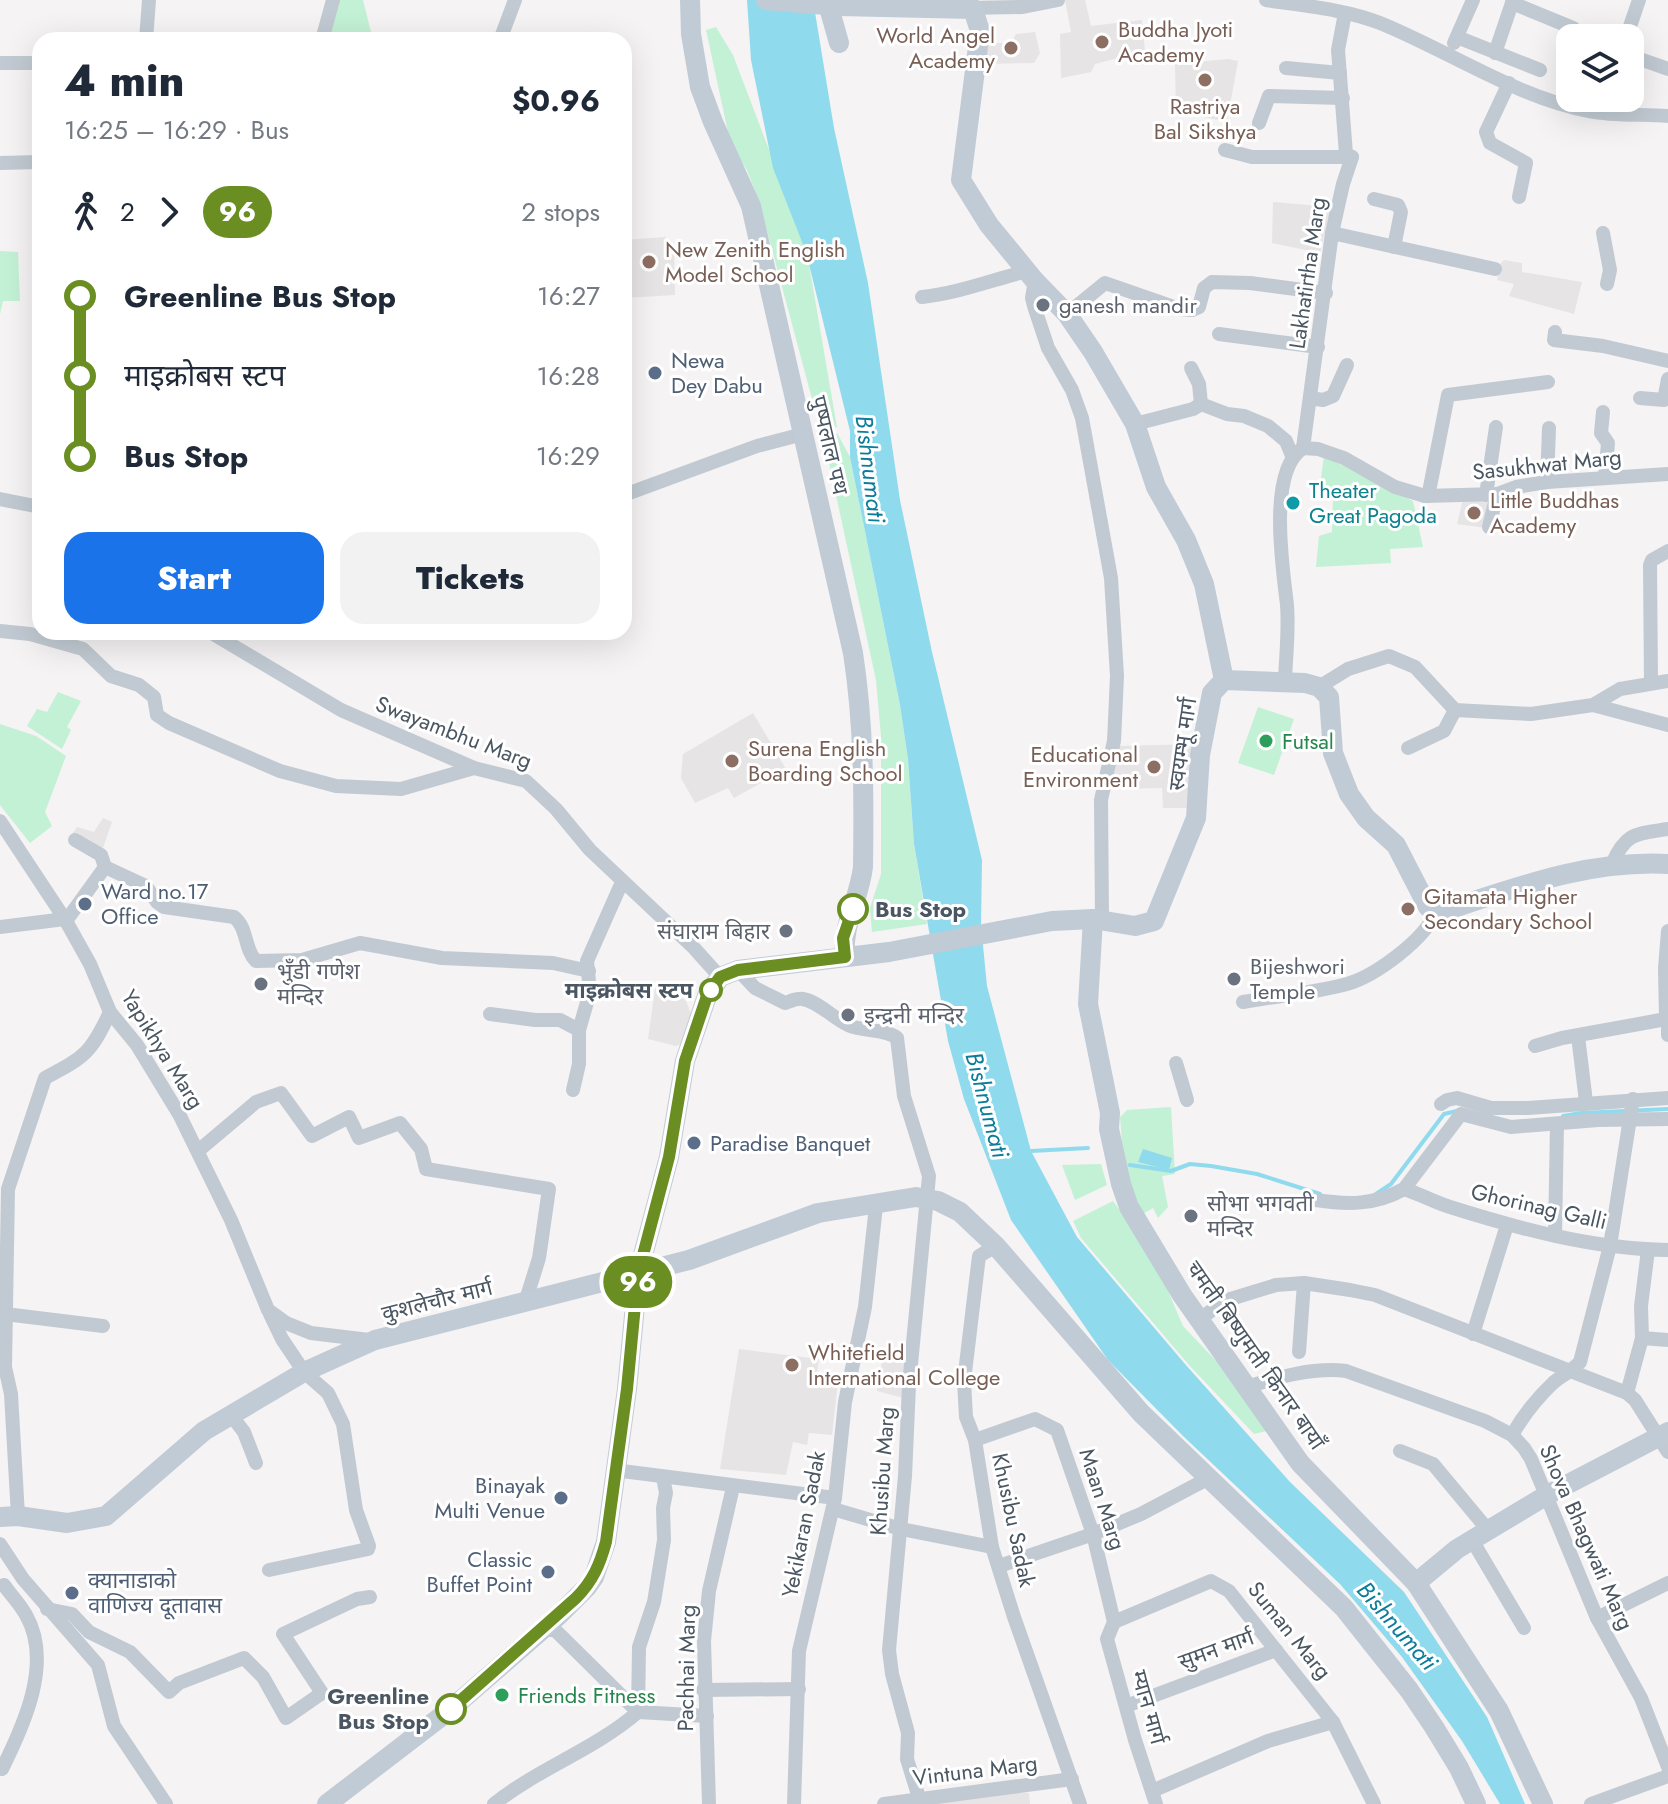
<!DOCTYPE html>
<html lang="en">
<head>
<meta charset="utf-8">
<style>
  body { margin:0; font-family:Jost,"Noto Sans Devanagari",sans-serif; background:#f2f2f3; color:#1f2937; height:100vh; display:flex; flex-direction:column; font-size:30px; white-space:nowrap }
  * { box-sizing:border-box; margin:0 }
  p { font-size:26px; color:#747a83 }
  .icon { flex:none; width:44px; height:44px; fill:none; stroke:currentColor; stroke-width:2; stroke-linecap:round; stroke-linejoin:round }
  .map { position:relative; flex:1; overflow:hidden }
  .details { position:absolute; left:32px; top:32px; width:600px; height:608px; display:flex; flex-direction:column; background:#fff; border-radius:24px; box-shadow:0 8px 32px #0002 }
  .details>* { flex:none }
  .badge { padding:0 16px; border-radius:26px; font-size:28px; line-height:52px }
  .controls { position:absolute; left:1556px; top:24px; display:grid; gap:16px }
  .controls a { display:grid; place-items:center; width:88px; height:88px; border-radius:16px; background:#fff; box-shadow:0 8px 32px #0002; font-size:40px }
  .map>.badge { position:absolute; translate:-50% -50%; box-shadow:0 0 0 4px #fff }
  .legs { display:flex; align-items:center; gap:12px; height:88px; padding:0 32px; font-size:26px }
  .legs p { margin-inline-start:auto }
  .head { display:flex; align-items:center; justify-content:space-between; height:136px; padding:0 32px }
  h1 { font-size:44px; font-weight:800; line-height:60px }
  .primary-button { display:flex; gap:16px; margin-top:auto; padding:16px 32px }
  .primary-button a { flex:1; height:92px; border-radius:24px; background:#1a73e8; color:#fff; font-size:32px; font-weight:800; line-height:92px; text-align:center }
  .primary-button a+a { background:#f2f2f3; color:#1f2937 }
  ul { padding:0 32px; list-style:none }
  li { display:flex; align-items:center; gap:28px; height:80px; font-size:30px }
  li i { display:grid; place-items:center; width:12px; height:100%; margin:0 10px; background:currentColor }
  li i::after { content:''; width:20px; height:20px; margin:-10px; border:6px solid; border-radius:50%; background:#fff }
  li p { margin-inline-start:auto }
  li:first-child i { background:linear-gradient(#0000 50%,currentColor 0) }
  li:last-child i { background:linear-gradient(currentColor 50%,#0000 0) }
  .map>svg:first-child { display:block }
  .education { fill:#e6e4e5 }
  .green { fill:#c3f1d5 }
  .water { fill:#90daee }
  .lines { fill:none; stroke-linecap:round; stroke-linejoin:round }
  .stream { stroke:#90daee; stroke-width:4 }
  .street { stroke:#c1cad2; stroke-width:14 }
  .secondary { stroke:#c1cbd6; stroke-width:20 }
  .secondary-bridge { stroke:#c1cbd6; stroke-width:20 }
  .line-1-casing { stroke:#fff; stroke-width:18 }
  .line-1 { stroke:#6b8e23; stroke-width:12 }
  .education-dot { fill:#8d6e63; stroke:#fff; stroke-width:3 }
  .worship-dot { fill:#6b7280; stroke:#fff; stroke-width:3 }
  .service-dot { fill:#5c6f8a; stroke:#fff; stroke-width:3 }
  .culture-dot { fill:#0f9aa8; stroke:#fff; stroke-width:3 }
  .leisure-dot { fill:#2e9e5b; stroke:#fff; stroke-width:3 }
  .stop-1-dot { fill:#fff; stroke:#6b8e23; stroke-width:4 }
  .labels { text-anchor:middle; stroke-width:6; stroke-linejoin:round; paint-order:stroke }
  .education-label { font-size:22px; fill:#785e54; stroke:#fff; text-anchor:start }
  .street-label { font-size:22px; fill:#4a5661; stroke:#fff }
  .worship-label { font-size:22px; fill:#5b616d; stroke:#fff; text-anchor:start }
  .service-label { font-size:22px; fill:#4e5e75; stroke:#fff; text-anchor:start }
  .culture-label { font-size:22px; fill:#0d838f; stroke:#fff; text-anchor:start }
  .leisure-label { font-size:22px; fill:#27864d; stroke:#fff; text-anchor:start }
  .stop-label { font-size:22px; font-weight:bold; fill:#4a5661; stroke:#fff; text-anchor:end }
  .water-label { font-size:24px; font-style:italic; fill:#0c7c9b; stroke:#fff }
</style>
</head>
<body>
<div class="map">
<svg width="1668" height="1804" viewBox="0 0 1668 1804">
  <rect width="100%" height="100%" fill="#f5f3f3"/>
  <g class="education">
    <path d="M1065,0h20l6,26 51,-6 3,31 -50,13 -4,8 -30,6 -1,-44 11,-2z"/>
    <path d="M1035,32l5,21 -6,10 -51,1v-21h28l5,-9z"/>
    <path d="M1228,59l10,2 -11,61 -51,-11 -1,-47z"/>
    <path d="M1273,202l58,5 -11,46 -48,-10z"/>
    <path d="M666,237v13h8l1,45 -51,3v-58z"/>
    <path d="M1504,260l18,3v9l60,10 -8,32 -65,-18 5,-12 -17,-4 3,-16z"/>
    <path d="M1463,499l28,2 -5,27 -29,-4z"/>
    <path d="M753,713l33,56 -52,29 -6,-10 -33,15 -14,-25 2,-24z"/>
    <path d="M1197,744l-8,64h-26l-1,-20 -52,1 9,-43z"/>
    <path d="M103,818l9,4 -9,26 -31,-14 5,-7 17,5z"/>
    <path d="M656,982h20l4,13 6,6 7,17 -8,25 -9,3 -28,-7z"/>
    <path d="M739,1349l80,10 -3,20 22,2 -6,54 -23,-2 -2,12 -14,-3 -7,33 -66,-6z"/>
    <path d="M884,1349l23,8v42l-30,-8z"/>
    <path d="M1002,1792l27,1 1,11h-102z"/>
  </g>
  <g class="green">
    <path d="M335,0h28l10,40h-48z"/>
    <path d="M716,27l17,28 73,192 31,180 -14,3 -12,-35 -52,-194 -12,-31 -16,-24 -25,-116z"/>
    <path d="M0,251l18,1 2,49h-17l-3,13z"/>
    <path d="M837,433l13,24 50,248 8,54 6,85 13,80 -55,8 -2,-24 11,-34v-138l-5,-56 -53,-245z"/>
    <path d="M1324,456l89,45 10,46 -33,2 1,14 -75,4 3,-31 13,-4 1,-35 -14,-5z"/>
    <path d="M58,692l23,9 -14,26 4,3 -9,19 -35,-23 10,-17 10,3z"/>
    <path d="M1258,707l36,12 -20,56 -36,-12z"/>
    <path d="M0,724l36,12 30,20 -21,56 7,14 -22,17 -30,-38z"/>
    <path d="M1171,1107l4,67 -13,2 6,31 -10,11 -5,-10 -10,6 -19,-45 -4,-52 7,-7z"/>
    <path d="M1101,1164l6,21 -32,15 -13,-35z"/>
    <path d="M1113,1201l40,55 30,70 97,102 -26,6 -65,-69 -108,-127 -8,-17z"/>
  </g>
  <g class="water">
    <path d="M747,0h66l21,128 34,155 32,217 32,152 50,208 -1,65 6,61 44,165 46,86 108,127 105,118 114,110 83,125 38,87h-25l-38,-63 -60,-84 -62,-73 -157,-148 -75,-76 -97,-140 -47,-121 -16,-58 -34,-197 -6,-85 -8,-54 -50,-248v-26l-44,-179 -33,-84 -22,-108z"/>
    <path d="M1143,1149l29,9 -3,12 -31,-8z"/>
  </g>
  <g class="lines">
    <g class="stream">
      <path d="M1563,1116l18,-3 87,-4"/>
      <path d="M1031,1151l57,-3"/>
      <path d="M1130,1165l41,6 19,-7 21,2 46,8 63,20"/>
      <path d="M1376,1194l15,-10 53,-70 13,-3"/>
    </g>
    <g class="street">
      <path d="M1266,0c38,6 78,9 114,23 67,27 138,75 209,88 25,5 53,3 79,5"/>
      <path d="M1512,3l61,25 -1,10"/>
      <path d="M967,8l56,-1 35,-7"/>
      <path d="M1457,37l83,33"/>
      <path d="M1626,38l13,-38"/>
      <path d="M146,40l3,-40"/>
      <path d="M322,40l11,-40"/>
      <path d="M500,40l15,-40"/>
      <path d="M1454,43l19,-43"/>
      <path d="M1495,53l18,-53"/>
      <path d="M1630,58h7l31,11"/>
      <path d="M0,63h40"/>
      <path d="M1286,68l54,5"/>
      <path d="M1509,83l-23,49 4,11 36,20 -7,34"/>
      <path d="M1608,113l5,-15"/>
      <path d="M1259,123l10,-27 74,2"/>
      <path d="M1225,150l27,7h100"/>
      <path d="M0,163l40,-1"/>
      <path d="M1374,199l24,6 3,7 -7,35"/>
      <path d="M1332,233l163,36"/>
      <path d="M1603,233l7,37 -3,14"/>
      <path d="M1035,281l-3,17 2,8 14,42 24,42 10,28 29,160 6,98 -3,65 -13,59 1,119"/>
      <path d="M922,297c36,-4 70,-17 105,-26"/>
      <path d="M1067,314l38,-31 75,26 12,1 7,-3 5,-19 8,-6 38,1 76,10"/>
      <path d="M1555,332l-1,8 49,6 65,15"/>
      <path d="M1219,334l99,13"/>
      <path d="M1191,368l8,16 2,20"/>
      <path d="M1310,398l13,2 10,-4 14,-31"/>
      <path d="M1640,398l24,2 4,-21"/>
      <path d="M1603,412l-2,21 7,10 -3,35"/>
      <path d="M1135,424l58,-15 8,-5 26,10 17,2 24,10 18,15 7,17"/>
      <path d="M1303,448l29,-215 11,-49 9,-27 -6,-3 -8,-104 7,-37"/>
      <path d="M1547,482l2,-54"/>
      <path d="M624,495l133,-49 46,-12"/>
      <path d="M1486,495l10,-68"/>
      <path d="M1425,496l4,-4 19,-97 100,-13"/>
      <path d="M0,499l40,8"/>
      <path d="M1489,527l8,-33"/>
      <path d="M0,631l30,3 53,15 28,27 28,9 15,12 3,18 12,8 111,48 56,15 65,3 73,-21"/>
      <path d="M210,632l131,78 133,58 52,13 30,28 34,41 104,98 26,29"/>
      <path d="M1276,682l9,-2c1,-25 4,-50 2,-75 -4,-36 -20,-134 16,-157l15,1 26,9 51,29 30,9 72,-2 19,-7 31,-5 121,-8"/>
      <path d="M1651,683l-1,-118 2,-5 16,-9"/>
      <path d="M1319,687l29,-18 41,-13 26,11 40,43 76,4 62,-9 27,-16 48,-8"/>
      <path d="M1593,705l75,20"/>
      <path d="M1408,748l36,-17 11,-21"/>
      <path d="M0,821l66,100 24,43 20,48 27,33 42,69 52,106 37,90 18,13 25,10 58,7"/>
      <path d="M1612,864c14,-32 24,-30 56,-35"/>
      <path d="M105,867l41,19 11,16 7,5 70,10c14,11 10,32 22,44l46,-1 58,-17 82,15 111,5 36,8"/>
      <path d="M66,921l39,-54 -4,-12 -26,-15"/>
      <path d="M0,927l65,-8"/>
      <path d="M738,970l17,18 30,15c6,-2 12,-5 18,-4 16,3 30,19 45,26 14,7 37,3 49,13l7,58 25,80 -20,209 -4,91 -16,174 3,24 16,59 -1,26 13,42"/>
      <path d="M1243,1002c34,-6 71,-9 104,-18 28,-8 79,-45 89,-73"/>
      <path d="M490,1014l45,6h25l19,10"/>
      <path d="M1668,1019v16"/>
      <path d="M1578,1036l8,66"/>
      <path d="M1535,1046l27,-8 104,-19 -1,-51 3,-37"/>
      <path d="M1176,1063l11,37"/>
      <path d="M573,1090l6,-26v-34l11,-38 -3,-31 35,-79"/>
      <path d="M1441,1104l6,-4 10,-2 34,10h37l140,-10"/>
      <path d="M198,1151l58,-49 25,-9 31,43 37,-19 10,21 41,-15 21,26 5,20 123,20 -10,69 -14,45"/>
      <path d="M1404,1189c16,5 30,13 46,18 70,22 144,42 218,43"/>
      <path d="M1316,1200c32,5 59,5 88,-11l57,-75 50,13 87,-7 70,-1"/>
      <path d="M1555,1235l2,-111"/>
      <path d="M996,1246l-17,10 -15,125 2,36 9,23 17,107 22,70 66,187"/>
      <path d="M5,1314l98,12"/>
      <path d="M1199,1320l25,-19 52,-16 28,-2 46,7 25,5 252,98 8,7 33,52"/>
      <path d="M1473,1334l34,-109"/>
      <path d="M1642,1338l26,2"/>
      <path d="M1299,1352l5,-69"/>
      <path d="M1247,1387c31,-10 67,-20 99,-16l139,50 27,14 12,13 7,11 66,159 44,80 27,69"/>
      <path d="M1627,1393l15,-55 -1,-32 7,-56"/>
      <path d="M231,1415l13,17 12,31"/>
      <path d="M1512,1435c11,-19 26,-38 42,-53 9,-7 18,-11 26,-20l30,-116 23,-147"/>
      <path d="M975,1440l60,-21 22,11 36,104 21,88"/>
      <path d="M1400,1451l33,13 55,66"/>
      <path d="M614,1470l221,28"/>
      <path d="M833,1509l68,20 91,18"/>
      <path d="M18,1516l-7,-122 -6,-27 3,-178 37,-111c40,-21 46,-25 65,-66"/>
      <path d="M1472,1540l52,88"/>
      <path d="M0,1544l23,35 75,86 16,61 52,78"/>
      <path d="M999,1566l94,-32 48,-20 68,-36"/>
      <path d="M269,1570l99,-21 1,-3 -13,-36 -13,-86 -15,-31 -24,-21 -22,-33 -12,-25"/>
      <path d="M47,1609l25,5 17,18 41,20 39,40 10,-9 65,-25 19,19 23,41 36,-25 -39,-59 74,-35 13,-2"/>
      <path d="M1597,1618l71,-35"/>
      <path d="M1114,1622l97,-41 18,10 104,131 41,82"/>
      <path d="M1114,1622l-7,17 28,101 21,64"/>
      <path d="M541,1630h14l83,82"/>
      <path d="M703,1690l96,-1"/>
      <path d="M1126,1706l150,-56"/>
      <path d="M638,1712l1,-65 15,-45 10,-62 -1,-32 3,-15 -3,-16"/>
      <path d="M2,1769c22,-44 51,-107 24,-154 -6,-11 -15,-20 -22,-30"/>
      <path d="M1152,1791l116,-50 65,-19"/>
      <path d="M494,1804c45,-36 100,-54 144,-92l69,4"/>
      <path d="M709,1804l-5,-163 5,-50 24,-104"/>
      <path d="M794,1804l5,-153 36,-153 10,-96 20,-95 11,-101"/>
      <path d="M884,1804l188,-25"/>
      <path d="M1591,1804l77,-28"/>
    </g>
    <g class="secondary">
      <path d="M690,0l1,34 9,53 13,35 38,84 102,447c11,71 11,142 10,214 -4,33 -21,57 -18,90"/>
      <path d="M831,0l-1,11 9,32"/>
      <path d="M838,6l135,3 7,22 -19,149 28,45 46,56 32,33 26,38 42,72 21,63 30,53 18,44 20,96"/>
      <path d="M1093,919l-5,85 22,109 -1,16 12,55 8,23 53,88 118,168 116,120 83,128 44,93"/>
      <path d="M0,1517l18,-1 49,7 39,-7 98,-85 100,-59 71,-32 314,-80 129,-47 98,-16 22,4 22,11 36,34 145,167 203,195 65,82 25,37 25,41 17,36"/>
      <path d="M1416,1583l41,-34 90,-54 121,-63"/>
      <path d="M327,1804l124,-95 107,-93 29,-29 7,-10 12,-35 21,-153 11,-115 31,-117 16,-96 22,-65 13,-19 18,-7 151,-18 163,-31 41,-2 42,7 19,-5 42,-103 4,-63 12,-62 12,-13 81,3 14,4 10,10 4,56 16,41 17,24 30,27 32,62 8,4 11,-1c73,-24 143,-50 221,-46"/>
    </g>
    <path class="secondary-bridge" d="M766,0l72,6"/>
  </g>
  <g class="lines">
    <g class="line-1-casing">
      <path id="line-1" d="M451,1709l125,-111c17,-17 24,-34 30,-56l21,-153 11,-115 31,-117 16,-96 22,-65 13,-19 18,-7 107,-13 -2,-19 10,-29"/>
    </g>
    <use href="#line-1" class="line-1"/>
  </g>
  <g class="education-dot">
    <circle cx="1102" cy="42" r="8"/>
    <circle cx="1011" cy="48" r="8"/>
    <circle cx="1205" cy="80" r="8"/>
    <circle cx="649" cy="262" r="8"/>
    <circle cx="1474" cy="513" r="8"/>
    <circle cx="732" cy="761" r="8"/>
    <circle cx="1154" cy="767" r="8"/>
    <circle cx="1408" cy="909" r="8"/>
    <circle cx="792" cy="1365" r="8"/>
  </g>
  <g class="worship-dot">
    <circle cx="1043" cy="305" r="8"/>
    <circle cx="786" cy="931" r="8"/>
    <circle cx="1234" cy="979" r="8"/>
    <circle cx="261" cy="984" r="8"/>
    <circle cx="848" cy="1015" r="8"/>
    <circle cx="1191" cy="1216" r="8"/>
  </g>
  <g class="service-dot">
    <circle cx="655" cy="373" r="8"/>
    <circle cx="85" cy="904" r="8"/>
    <circle cx="694" cy="1143" r="8"/>
    <circle cx="561" cy="1498" r="8"/>
    <circle cx="548" cy="1572" r="8"/>
    <circle cx="72" cy="1593" r="8"/>
  </g>
  <circle class="culture-dot" cx="1293" cy="503" r="8"/>
  <g class="leisure-dot">
    <circle cx="1266" cy="741" r="8"/>
    <circle cx="502" cy="1695" r="8"/>
  </g>
  <g class="stop-1-dot">
    <circle cx="853" cy="909" r="14"/>
    <circle cx="711" cy="990" r="10"/>
    <circle cx="451" cy="1709" r="14"/>
  </g>
  <g class="labels">
    <g class="education-label">
      <text x="1118" y="37">Buddha Jyoti<tspan x="1118" dy="25">Academy</tspan></text>
      <text x="995" y="43" text-anchor="end">World Angel<tspan x="995" dy="25">Academy</tspan></text>
      <text x="1205" y="114" text-anchor="middle">Rastriya<tspan x="1205" dy="25">Bal Sikshya</tspan></text>
      <text x="665" y="257">New Zenith English<tspan x="665" dy="25">Model School</tspan></text>
      <text x="1490" y="508">Little Buddhas<tspan x="1490" dy="25">Academy</tspan></text>
      <text x="748" y="756">Surena English<tspan x="748" dy="25">Boarding School</tspan></text>
      <text x="1138" y="762" text-anchor="end">Educational<tspan x="1138" dy="25">Environment</tspan></text>
      <text x="1424" y="904">Gitamata Higher<tspan x="1424" dy="25">Secondary School</tspan></text>
      <text x="808" y="1360">Whitefield<tspan x="808" dy="25">International College</tspan></text>
    </g>
    <g class="street-label">
      <text transform="translate(1307 273) rotate(-82)" y="8">Lakhatirtha Marg</text>
      <text transform="translate(830 445) rotate(77)" y="8">पुष्पलाल पथ</text>
      <text transform="translate(1547 464) rotate(-6)" y="8">Sasukhwat Marg</text>
      <text transform="translate(454 732) rotate(21)" y="8">Swayambhu Marg</text>
      <text transform="translate(1182 744) rotate(-82)" y="8">स्वयम्भू मार्ग</text>
      <text transform="translate(163 1049) rotate(58)" y="8">Yapikhya Marg</text>
      <text transform="translate(1539 1206) rotate(13)" y="8">Ghorinag Galli</text>
      <text transform="translate(437 1300) rotate(-14)" y="8">कुशलेचौर मार्ग</text>
      <text transform="translate(1256 1355) rotate(55)" y="8">चमती बिष्णुमती किनार बायाँ</text>
      <text transform="translate(882 1471) rotate(-86)" y="8">Khusibu Marg</text>
      <text transform="translate(1103 1499) rotate(72)" y="8">Maan Marg</text>
      <text transform="translate(1014 1520) rotate(78)" y="8">Khusibu Sadak</text>
      <text transform="translate(803 1524) rotate(-79)" y="8">Yekikaran Sadak</text>
      <text transform="translate(1587 1537) rotate(66)" y="8">Shova Bhagwati Marg</text>
      <text transform="translate(1290 1630) rotate(51)" y="8">Suman Marg</text>
      <text transform="translate(1216 1649) rotate(-20)" y="8">सुमन मार्ग</text>
      <text transform="translate(686 1668) rotate(-89)" y="8">Pachhai Marg</text>
      <text transform="translate(1149 1707) rotate(74)" y="8">म्यान मार्ग</text>
      <text transform="translate(975 1770) rotate(-7)" y="8">Vintuna Marg</text>
    </g>
    <g class="worship-label">
      <text x="1059" y="313">ganesh mandir</text>
      <text x="770" y="939" text-anchor="end">संघाराम बिहार</text>
      <text x="1250" y="974">Bijeshwori<tspan x="1250" dy="25">Temple</tspan></text>
      <text x="277" y="979">भुँडी गणेश<tspan x="277" dy="25">मन्दिर</tspan></text>
      <text x="864" y="1023">इन्द्रनी मन्दिर</text>
      <text x="1207" y="1211">सोभा भगवती<tspan x="1207" dy="25">मन्दिर</tspan></text>
    </g>
    <g class="service-label">
      <text x="671" y="368">Newa<tspan x="671" dy="25">Dey Dabu</tspan></text>
      <text x="101" y="899">Ward no.17<tspan x="101" dy="25">Office</tspan></text>
      <text x="710" y="1151">Paradise Banquet</text>
      <text x="545" y="1493" text-anchor="end">Binayak<tspan x="545" dy="25">Multi Venue</tspan></text>
      <text x="532" y="1567" text-anchor="end">Classic<tspan x="532" dy="25">Buffet Point</tspan></text>
      <text x="88" y="1588">क्यानाडाको<tspan x="88" dy="25">वाणिज्य दूतावास</tspan></text>
    </g>
    <g class="culture-label">
      <text x="1309" y="498">Theater<tspan x="1309" dy="25">Great Pagoda</tspan></text>
    </g>
    <g class="leisure-label">
      <text x="1282" y="749">Futsal</text>
      <text x="518" y="1703">Friends Fitness</text>
    </g>
    <g class="stop-label">
      <text x="875" y="917" text-anchor="start">Bus Stop</text>
      <text x="693" y="998">माइक्रोबस स्टप</text>
      <text x="429" y="1704">Greenline<tspan x="429" dy="25">Bus Stop</tspan></text>
    </g>
    <g class="water-label">
      <text transform="translate(870 469) rotate(83)" y="8">Bishnumati</text>
      <text transform="translate(987 1105) rotate(75)" y="8">Bishnumati</text>
      <text transform="translate(1397 1626) rotate(49)" y="8">Bishnumati</text>
    </g>
  </g>
</svg>
<div class="controls">
<a><svg class="icon" aria-label="layers" viewBox="0 0 24 24"><path d="M12 4l9 5-9 5-9-5zM3 14l9 5 9-5"/></svg></a>
</div>
<b class="badge" style="left:638px;top:1282px;background:#6b8e23;color:#fff">96</b>
<section class="details">
<div class="head"><div><h1>4 min</h1><p>16:25 – 16:29 · Bus</p></div><b>$0.96</b></div>
<div class="legs"><svg class="icon" aria-label="walk" viewBox="0 0 24 24"><circle cx="13" cy="4" r="2"/><path d="M13 8l-2 6 4 7M11 14l-3 7M7 12l3-4h3l4 4"/></svg>2<svg class="icon" aria-label="forward" viewBox="0 0 24 24"><path d="M9 5l7 7-7 7"/></svg><b class="badge" style="background:#6b8e23;color:#fff">96</b><p>2 stops</p></div>
<ul>
<li><i style="color:#6b8e23"></i><b>Greenline Bus Stop</b><p>16:27</p></li>
<li><i style="color:#6b8e23"></i><span>माइक्रोबस स्टप</span><p>16:28</p></li>
<li><i style="color:#6b8e23"></i><b>Bus Stop</b><p>16:29</p></li>
</ul>
<div class="primary-button"><a>Start</a><a>Tickets</a></div>
</section>
</div>
</body>
</html>
